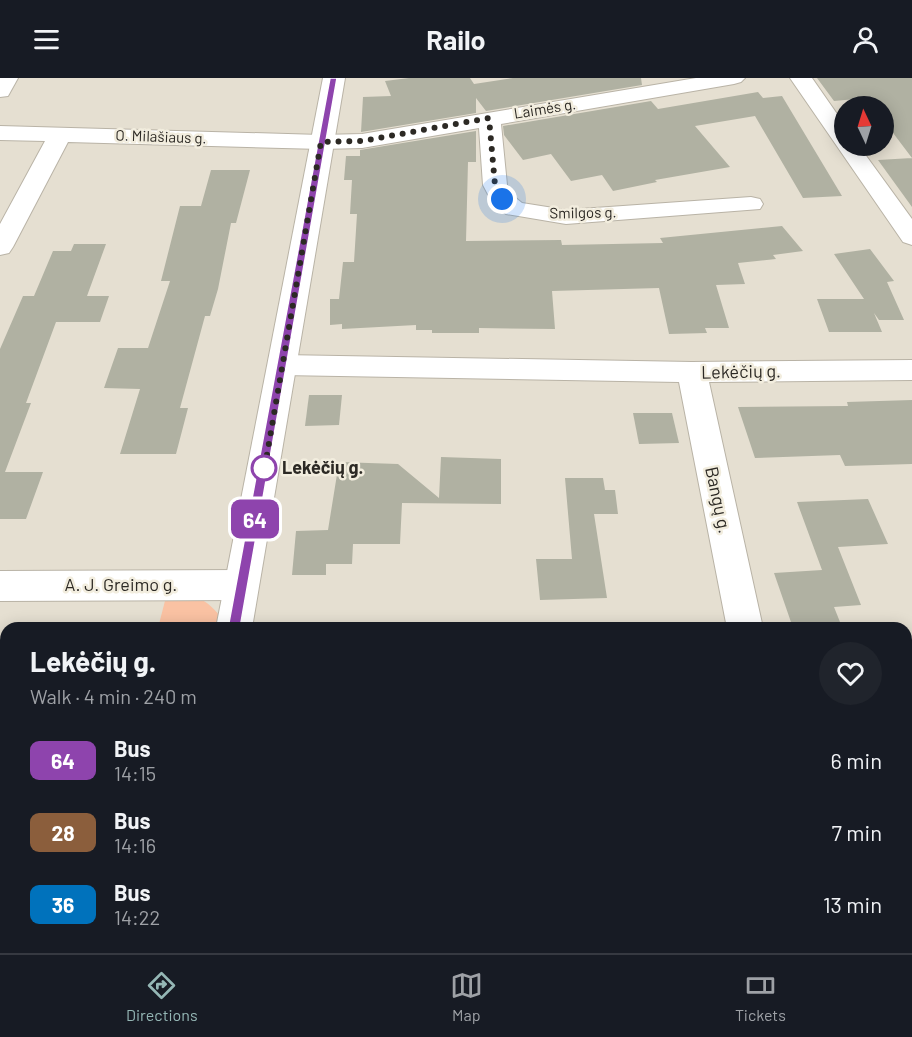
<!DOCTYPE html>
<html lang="en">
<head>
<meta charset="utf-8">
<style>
  body { margin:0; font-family:Barlow,sans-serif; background:#20242c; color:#f1f3f6; height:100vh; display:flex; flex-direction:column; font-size:22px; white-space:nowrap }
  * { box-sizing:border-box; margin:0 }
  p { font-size:20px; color:#9ea1a6 }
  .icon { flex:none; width:33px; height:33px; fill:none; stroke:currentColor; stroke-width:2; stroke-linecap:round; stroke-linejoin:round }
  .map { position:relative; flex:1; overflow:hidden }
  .details { position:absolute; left:0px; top:544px; width:912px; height:332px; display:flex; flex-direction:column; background:#171b24; border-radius:18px 18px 0 0; box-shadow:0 3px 15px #0003 }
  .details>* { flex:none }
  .badge { padding:0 12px; border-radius:9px; font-size:21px; line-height:39px }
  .needle { width:39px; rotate:356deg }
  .buttons { position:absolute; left:834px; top:18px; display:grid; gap:12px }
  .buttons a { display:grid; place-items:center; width:60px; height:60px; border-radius:50%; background:#171b24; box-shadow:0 3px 15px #0003; font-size:30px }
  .you { position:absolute; width:30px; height:30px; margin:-15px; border:4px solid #fff; border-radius:50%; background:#1a73e8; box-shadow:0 0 0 9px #1a73e833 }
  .map>.badge { position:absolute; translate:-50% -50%; box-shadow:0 0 0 3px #fff }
  .round { display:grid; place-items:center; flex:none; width:63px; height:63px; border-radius:32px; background:#20242c }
  .headline { display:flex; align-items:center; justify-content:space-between; height:102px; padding:0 30px }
  h1 { font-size:28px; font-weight:700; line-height:45px }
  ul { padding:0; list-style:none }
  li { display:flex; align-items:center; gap:18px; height:72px; padding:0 30px }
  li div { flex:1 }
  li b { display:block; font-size:22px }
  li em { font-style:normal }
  li .badge { min-width:66px; font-weight:700; text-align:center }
  header { display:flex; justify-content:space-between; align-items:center; height:78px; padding:0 30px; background:#171b24; font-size:27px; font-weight:700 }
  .menu { display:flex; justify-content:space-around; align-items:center; height:84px; border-top:2px solid #363941; background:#171b24; font-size:16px; color:#9ea1a6 }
  .menu a { display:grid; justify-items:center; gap:3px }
  .menu .on { color:#95b7b5 }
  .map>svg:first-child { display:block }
  .green { fill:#fac2a3 }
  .building { fill:#b0b1a2 }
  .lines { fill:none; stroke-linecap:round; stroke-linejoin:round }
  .minor-casing { stroke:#b9b3a6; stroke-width:2 }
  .tertiary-casing { stroke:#b9b3a6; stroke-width:2 }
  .minor { fill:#fff; fill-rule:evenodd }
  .tertiary { fill:#fff; fill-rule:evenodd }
  .line { fill:#8e44ad; stroke:#fff; stroke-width:1.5 }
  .walk { stroke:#2c2924; stroke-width:6; stroke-dasharray:0 10.8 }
  .stop-dot { fill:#fff; stroke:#8e44ad; stroke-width:3 }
  .labels { text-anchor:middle; stroke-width:5; stroke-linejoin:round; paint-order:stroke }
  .far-street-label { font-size:15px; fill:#2c2924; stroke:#f2edde }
  .street-label { font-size:18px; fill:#2c2924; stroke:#f2edde }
  .stop-label { font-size:18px; font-weight:bold; fill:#2c2924; stroke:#f2edde; text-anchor:start }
</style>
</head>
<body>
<header><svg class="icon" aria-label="menu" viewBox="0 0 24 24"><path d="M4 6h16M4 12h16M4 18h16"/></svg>Railo<svg class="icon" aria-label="person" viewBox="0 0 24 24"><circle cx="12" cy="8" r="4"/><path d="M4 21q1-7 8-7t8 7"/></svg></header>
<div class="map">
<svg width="912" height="875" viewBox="0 0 912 875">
  <rect width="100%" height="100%" fill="#e5dfd1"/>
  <g class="green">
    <path d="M167,515c26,1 36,3 53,23l-2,12h-60z"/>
    <path d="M78,870h78l-1,5h-78z"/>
  </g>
  <g class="building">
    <path d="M409,0h61l4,6 39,-6h128l1,7 -156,26 -10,-13v15l-115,19 2,-35 28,-1 -6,-15z"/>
    <path d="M817,0h95v129l-34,-47 34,-2 -28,-37v-15h-11l-6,-8 -33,3z"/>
    <path d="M758,14l5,6 19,-2 60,100 -39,2 -48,-82 -60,10 35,41 -75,13 2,2 -44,9 -11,-16 -31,6 -20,-27 -28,6 -19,-25 -1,-9 148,-25 7,8z"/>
    <path d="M476,53v31h-8l-2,79 95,-1 1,5 101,-2 -3,-5 122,-12 21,25 -30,4 3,4 -38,4 7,21 -29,1 13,43h-24l2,5 -38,1 -10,-46 -107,3 3,38 -76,-1v5h-47v-3h-16v-5l-74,4v-5l-12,1v-26h9l4,-37h11l3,-48h-7l2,-34h-8l2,-24h14v-6z"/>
    <path d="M211,92h39l-14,53h-5l-13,66 -8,27h-5l-25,92h8l-12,46h-56l20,-65 -36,-1 14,-40h30l22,-67h-9l19,-75h21z"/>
    <path d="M74,166h32l-19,52h22l-9,26h-44l-30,81h5l-26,69h38l-17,47h-26v-170l23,-53h11l19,-45h18z"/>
    <path d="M870,171l24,32 -7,1 17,38h-25l-5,-7 8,19h-53l-12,-33h47l-30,-45z"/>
    <path d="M309,317h33l-3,30 -34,1z"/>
    <path d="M912,322v64l-67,2 -5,-11 -85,3 -17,-51 110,-1 -1,-4z"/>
    <path d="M633,335h39l7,30 -40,1z"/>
    <path d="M441,379l60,2v45l-99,-1 -2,41h-47l-1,20h-26v11h-34l4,-44 32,-1 11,-68 59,2 41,34z"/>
    <path d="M565,400h38l2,12h10l3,24h-24l13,84 -67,2 -4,-41h36z"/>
    <path d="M868,421l20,45 -50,3 23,58 -27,2 6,15 -48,3 -18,-52 48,-3 -25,-68z"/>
  </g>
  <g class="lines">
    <g class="minor-casing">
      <g id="minor">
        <path d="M0,0h18l-10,18 -8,1z"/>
        <path d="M696,0h49l-4,4 -7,2 -233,40 6,61 5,10 10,8 44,7 185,-13 9,2 3,5 -3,5 -194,15 -60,-10 -13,-10 -10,-19 -4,-57 -117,20 -41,1 -253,-7 -55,105 -4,6 -9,2v-31l45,-83 -45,-1v-14l321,9 41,-1z"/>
        <path d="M790,0h22l32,46v22h15l53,73v26l-9,-3z"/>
        <path d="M282,277l410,7 220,-2v20l-203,2 54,246h-36l-48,-246 -397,-7 -10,-3 -4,-7 4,-7z"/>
        <path d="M242,492l12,5 5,10 -5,10 -12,5 -242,1v-30z"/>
        <rect x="906" y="564" width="6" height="32"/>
        <path d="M792,870h44l2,5h-44z"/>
      </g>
    </g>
    <g class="tertiary-casing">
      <g id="tertiary">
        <path d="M323,0h22l-93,550h-36z"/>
        <path d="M155,870h44l-1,5h-44z"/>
      </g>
    </g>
    <use href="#minor" class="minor"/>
    <use href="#tertiary" class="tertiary"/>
  </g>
  <path class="line" d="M330,0h7l-97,550 -6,6 -6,-6z"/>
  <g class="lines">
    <path class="walk" d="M264,390v4l57,-330 41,-1 127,-23 6,67 7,14"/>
  </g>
  <circle class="stop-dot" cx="264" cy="390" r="12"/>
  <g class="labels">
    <g class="far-street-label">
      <text transform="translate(545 31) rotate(-9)" y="5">Laimės g.</text>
      <text transform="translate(161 59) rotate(2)" y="5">O. Milašiaus g.</text>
      <text transform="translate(583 135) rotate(-1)" y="5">Smilgos g.</text>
    </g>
    <g class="street-label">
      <text transform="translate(741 294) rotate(-1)" y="6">Lekėčių g.</text>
      <text transform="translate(718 422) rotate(78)" y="6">Bangų g.</text>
      <text x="121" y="513">A. J. Greimo g.</text>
    </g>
    <g class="stop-label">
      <text x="282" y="396">Lekėčių g.</text>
    </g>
  </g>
</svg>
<div class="buttons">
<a><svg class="needle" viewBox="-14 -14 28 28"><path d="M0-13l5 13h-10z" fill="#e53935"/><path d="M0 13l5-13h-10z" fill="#9ea1a6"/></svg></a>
</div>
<div class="you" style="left:502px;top:121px"></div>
<b class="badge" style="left:255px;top:441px;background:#8e44ad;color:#fff">64</b>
<section class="details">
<div class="headline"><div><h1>Lekėčių g.</h1><p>Walk · 4 min · 240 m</p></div><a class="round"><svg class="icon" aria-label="heart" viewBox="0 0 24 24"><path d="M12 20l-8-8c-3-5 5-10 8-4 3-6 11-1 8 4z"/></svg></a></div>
<ul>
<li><span class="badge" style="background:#8e44ad;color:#fff">64</span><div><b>Bus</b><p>14:15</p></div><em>6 min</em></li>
<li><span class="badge" style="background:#8b5e3c;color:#fff">28</span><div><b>Bus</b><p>14:16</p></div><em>7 min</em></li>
<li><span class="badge" style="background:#0072bc;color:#fff">36</span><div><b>Bus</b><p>14:22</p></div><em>13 min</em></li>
</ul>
</section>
</div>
<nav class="menu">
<a class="on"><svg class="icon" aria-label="directions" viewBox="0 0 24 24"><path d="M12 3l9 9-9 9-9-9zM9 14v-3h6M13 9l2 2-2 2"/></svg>Directions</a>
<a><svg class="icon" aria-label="map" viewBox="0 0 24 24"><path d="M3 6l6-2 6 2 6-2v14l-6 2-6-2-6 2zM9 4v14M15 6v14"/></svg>Map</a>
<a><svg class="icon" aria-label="tickets" viewBox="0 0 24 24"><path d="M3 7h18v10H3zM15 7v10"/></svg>Tickets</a>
</nav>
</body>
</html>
